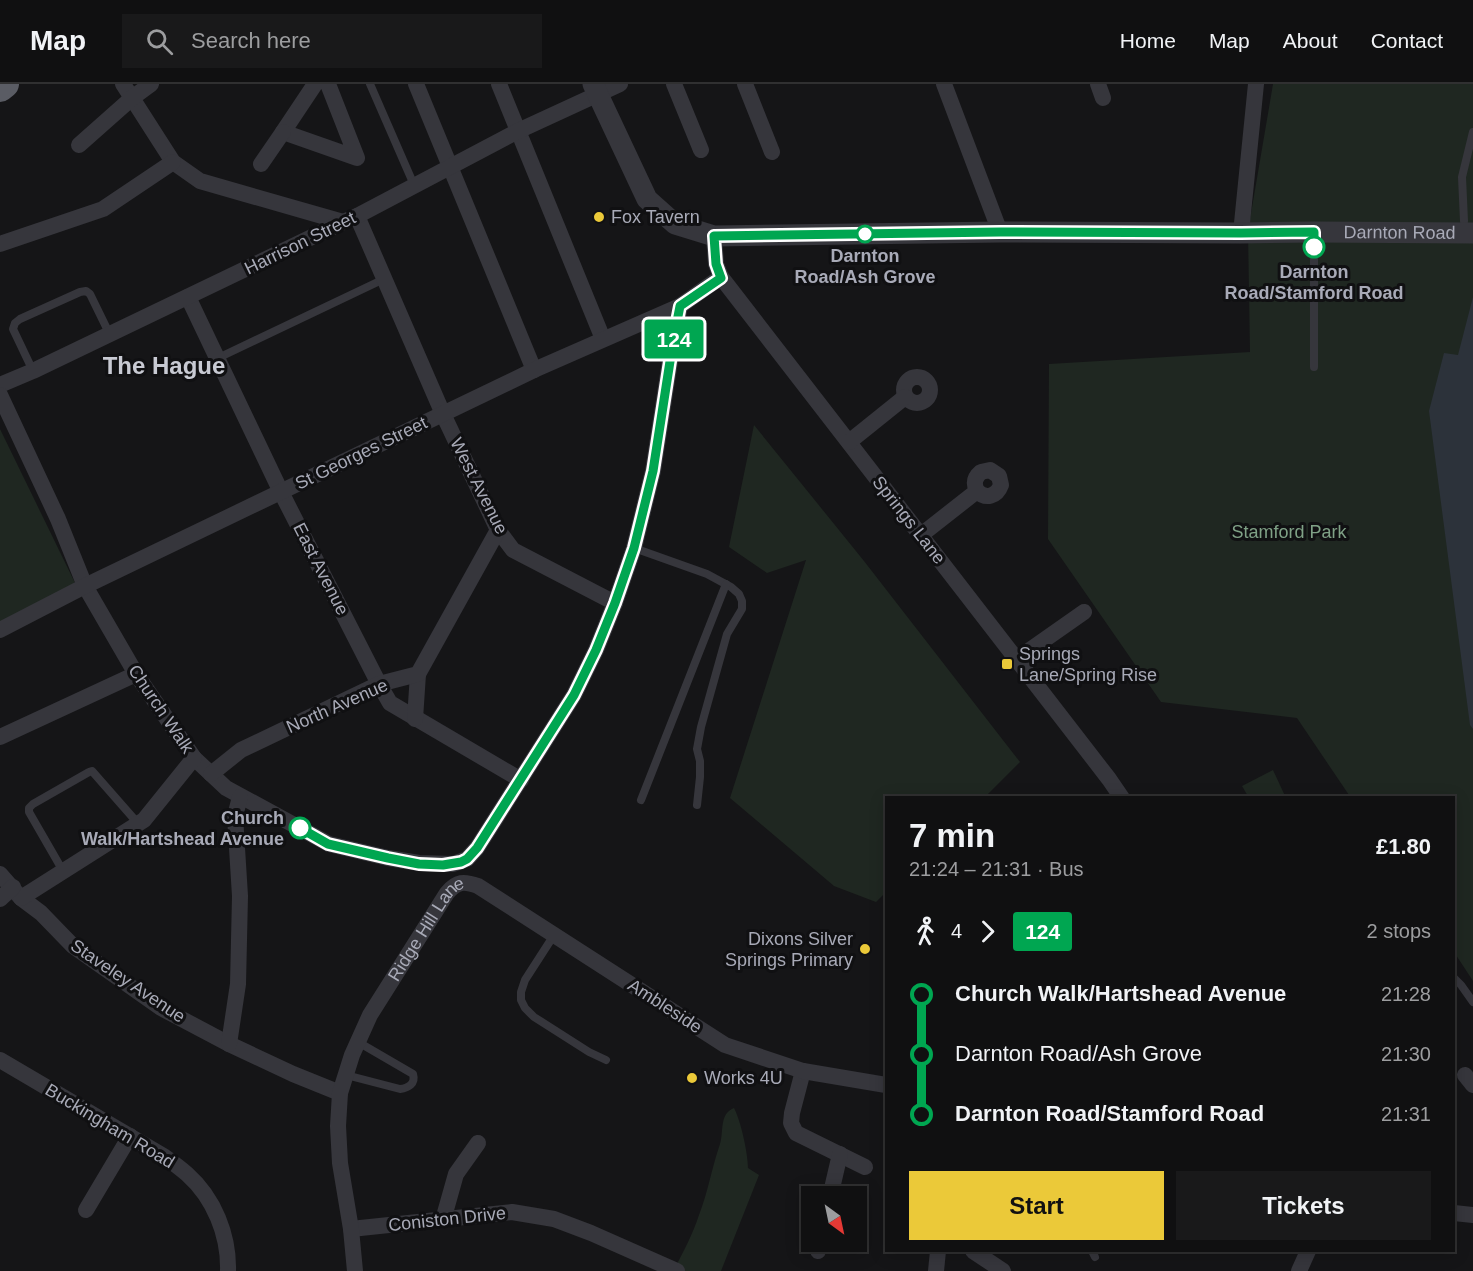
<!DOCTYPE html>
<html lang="en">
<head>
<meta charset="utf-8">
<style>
  body { margin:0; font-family:Helvetica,sans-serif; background:#19191a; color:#f1f3f6; height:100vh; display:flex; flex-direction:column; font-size:22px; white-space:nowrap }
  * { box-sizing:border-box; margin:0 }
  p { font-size:20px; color:#9c9d9f }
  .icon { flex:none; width:33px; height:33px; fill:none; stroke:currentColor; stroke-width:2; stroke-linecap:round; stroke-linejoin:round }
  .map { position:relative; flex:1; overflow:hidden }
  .side { position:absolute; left:885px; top:712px; width:570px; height:456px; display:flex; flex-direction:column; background:#101011; border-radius:0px; box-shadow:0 3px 15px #0003,0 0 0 2px #303031 }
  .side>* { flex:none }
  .badge { padding:0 12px; border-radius:4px; font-size:21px; line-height:39px }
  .needle { width:39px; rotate:147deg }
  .controls { position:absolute; left:801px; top:1102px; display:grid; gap:12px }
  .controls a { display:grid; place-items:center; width:66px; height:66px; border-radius:0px; background:#101011; box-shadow:0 3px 15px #0003,0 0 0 2px #303031; font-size:30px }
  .map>.badge { position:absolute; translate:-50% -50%; box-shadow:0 0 0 3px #fff }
  .legs { display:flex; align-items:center; gap:9px; height:66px; padding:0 24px; font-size:20px }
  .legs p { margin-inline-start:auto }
  .headline { display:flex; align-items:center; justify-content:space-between; height:102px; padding:0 24px }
  h1 { font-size:33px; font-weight:700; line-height:45px }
  .primary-button { display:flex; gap:12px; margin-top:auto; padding:12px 24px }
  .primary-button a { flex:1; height:69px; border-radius:0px; background:#ebc939; color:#111; font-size:24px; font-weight:700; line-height:69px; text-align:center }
  .primary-button a+a { background:#19191a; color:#f1f3f6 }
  ul { padding:0 24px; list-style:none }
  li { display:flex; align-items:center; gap:21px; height:60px; font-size:22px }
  li i { display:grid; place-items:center; width:9px; height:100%; margin:0 8px; background:currentColor }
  li i::after { content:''; width:15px; height:15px; margin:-8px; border:4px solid; border-radius:50%; background:#101011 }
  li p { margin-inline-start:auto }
  li:first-child i { background:linear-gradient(#0000 50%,currentColor 0) }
  li:last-child i { background:linear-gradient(currentColor 50%,#0000 0) }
  header { display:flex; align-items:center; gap:36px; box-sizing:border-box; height:84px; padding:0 30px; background:#101011; border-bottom:2px solid #303031 }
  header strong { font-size:28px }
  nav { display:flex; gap:33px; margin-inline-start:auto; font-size:21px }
  .search { width:420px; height:54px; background:#19191a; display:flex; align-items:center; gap:15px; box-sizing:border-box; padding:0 21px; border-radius:0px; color:#9c9d9f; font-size:22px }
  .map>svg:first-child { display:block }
  .green { fill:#1f2721 }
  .water { fill:#2c323a }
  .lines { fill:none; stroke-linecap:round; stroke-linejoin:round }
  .service { stroke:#36363c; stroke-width:8 }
  .minor { stroke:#36363c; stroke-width:16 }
  .tertiary { stroke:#36363c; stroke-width:21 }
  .trunk { stroke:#5a5c64; stroke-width:28 }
  .line-1-casing { stroke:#fff; stroke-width:14 }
  .line-1 { stroke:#00a651; stroke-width:9 }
  .poi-dot { fill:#ebc939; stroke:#101012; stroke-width:2 }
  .stop-1-dot { fill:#fff; stroke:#00a651; stroke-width:3 }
  .labels { text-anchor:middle; stroke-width:6; stroke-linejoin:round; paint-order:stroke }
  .poi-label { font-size:18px; fill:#a8aab7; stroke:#101012; text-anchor:start }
  .street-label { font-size:18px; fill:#a8aab7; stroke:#101012 }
  .stop-label { font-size:18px; font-weight:bold; fill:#a8aab7; stroke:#101012 }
  .park-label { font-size:18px; fill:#7fa186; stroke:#101012 }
  .district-label { font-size:24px; font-weight:bold; fill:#c8cad3; stroke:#101012 }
</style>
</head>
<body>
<header>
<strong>Map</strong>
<div class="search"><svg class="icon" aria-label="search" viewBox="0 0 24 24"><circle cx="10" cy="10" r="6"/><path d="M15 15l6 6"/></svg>Search here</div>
<nav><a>Home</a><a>Map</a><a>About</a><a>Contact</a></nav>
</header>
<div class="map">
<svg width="1473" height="1187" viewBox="0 0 1473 1187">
  <rect width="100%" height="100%" fill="#151517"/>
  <g class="green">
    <path d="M1273,0h200v897l-19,-29v-154h-103l-54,-80 -136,-16 -113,-163 1,-175 201,-12 -2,-121z"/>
    <path d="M754,341l110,136 156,201 -36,36h-98v94l-10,10 -42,-16 -104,-88 76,-238 -39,13 -38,-26z"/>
    <path d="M0,345l76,156 -76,38z"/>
    <path d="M1273,686l13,28h-37l-7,-12z"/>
    <path d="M734,1024c7,13 14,46 14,60l11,7 -38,96h-44l-3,-1c9,-18 19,-36 25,-55 9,-23 13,-48 21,-71 4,-13 -1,-30 14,-36z"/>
  </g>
  <path class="water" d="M1473,213v432l-3,-4 -41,-314 15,-58 14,2z"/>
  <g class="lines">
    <g class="service">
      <path d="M370,0l44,101"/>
      <path d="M1464,137l-2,-44 11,-45"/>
      <path d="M1314,148v135"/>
      <path d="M218,274l166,-79"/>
      <path d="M33,287l-20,-42 2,-6 5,-4 60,-27 6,-1 4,3 20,41"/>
      <path d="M634,464l73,26 24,13 8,7 3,7v8l-15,25 -26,93 -4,22 3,12v16l-3,28"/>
      <path d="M641,716l85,-216"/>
      <path d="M63,787l-34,-59v-4l4,-4 56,-32 3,-1 43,49 3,5"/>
      <path d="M554,851l-29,45 -4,12v8l4,8 9,9 55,35 17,8"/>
      <path d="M1454,894l7,7 12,17"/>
      <path d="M346,991l54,14c8,-1 16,-5 13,-15l-55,-32"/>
      <path d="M1092,1167l3,6"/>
    </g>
    <g class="minor">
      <path d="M123,0l50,78 27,19 143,41"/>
      <path d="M315,0l-32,48 74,26 -29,-74"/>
      <path d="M416,0l118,286"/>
      <path d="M499,0l104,255"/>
      <path d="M674,0l27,66"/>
      <path d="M745,0l27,68"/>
      <path d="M944,0l56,148"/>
      <path d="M1098,0l5,14"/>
      <path d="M79,61l53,-47 19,-14"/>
      <path d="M261,80l22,-32"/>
      <path d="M357,132l86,198 55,116 15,20 102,53"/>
      <path d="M1241,149l15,-149"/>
      <path d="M714,152l2,28 5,13 388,502 13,19"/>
      <path d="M0,160l103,-35 70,-47"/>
      <path d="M188,213l93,195 98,192 11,19 131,77"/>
      <circle cx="917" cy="306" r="13"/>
      <path d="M0,301l33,-14 310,-149 14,-6 161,-85 102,-47"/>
      <path d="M0,311l58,124 27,67 51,88 58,84 32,30 103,56 59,14 31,5 34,1 14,-5 10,-11 97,-153 22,-45 19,-47 19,-55 19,-77 20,-129 7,-36"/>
      <path d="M849,358l56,-45"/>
      <path d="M921,451l56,-44c-4,-8 -2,-14 4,-19l9,-2 9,6 2,9c-4,11 -15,15 -24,6"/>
      <path d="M0,546l85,-44 449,-216 146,-64 41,-29"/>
      <path d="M1017,575l67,-47"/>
      <path d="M415,635l3,-45"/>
      <path d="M0,653l136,-63"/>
      <path d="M211,690l30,-24 138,-66 39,-10 80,-144"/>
      <path d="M0,790l21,24 20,15 32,33 88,62 68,36 64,30 47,19"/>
      <path d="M21,814l123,-78 50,-62"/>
      <path d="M0,815l13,-12"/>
      <path d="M229,960l9,-60 2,-88 -5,-80 5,-19"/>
      <path d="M0,976l165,97c7,5 15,11 22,17 27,24 42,61 41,97"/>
      <path d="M803,987l-11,42 -1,10 5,10 69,34"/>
      <path d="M1465,991l8,10"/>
      <path d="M830,1113l10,-43"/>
      <path d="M86,1126l44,-74"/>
      <path d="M1454,1129l19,2"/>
      <path d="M443,1136l13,-46 22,-31"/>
      <path d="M351,1145l161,-17 42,7 37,14 86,38"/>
      <path d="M818,1167l2,-9"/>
      <path d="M973,1167l30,20"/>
      <path id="s1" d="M355,1187l-4,-42 -11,-66 -2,-37 2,-33 12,-38 18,-40 77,-122c10,-12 17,-12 31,-7l247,159 78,26 83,14"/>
      <path d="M936,1187l2,-20"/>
      <path d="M1299,1187l9,-20"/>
    </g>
    <path class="tertiary" id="s2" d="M593,0l54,115 28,25 39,12 286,-4 241,1 73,-1 159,1"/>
    <path class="trunk" d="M0,4l5,-4"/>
  </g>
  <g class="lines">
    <g class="line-1-casing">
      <path id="line-1" d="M300,744l28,16 60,14 31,6 24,1 18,-3 6,-3 10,-11 97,-153 22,-45 19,-47 19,-55 19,-77 20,-129 7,-36 41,-28 -5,-14 -2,-28 286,-4 241,1 73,-1v15"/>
    </g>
    <use href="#line-1" class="line-1"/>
  </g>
  <g class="poi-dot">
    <circle cx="599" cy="133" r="6"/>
    <rect x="1001" y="574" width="12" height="12" rx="3"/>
    <circle cx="865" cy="865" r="6"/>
    <circle cx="692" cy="994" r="6"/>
  </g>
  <g class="stop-1-dot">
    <circle cx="865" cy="150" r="8"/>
    <circle cx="1314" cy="163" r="10"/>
    <circle cx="300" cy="744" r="10"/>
  </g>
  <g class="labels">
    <g class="poi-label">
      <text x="611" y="139">Fox Tavern</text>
      <text x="1019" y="576">Springs<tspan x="1019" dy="21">Lane/Spring Rise</tspan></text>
      <text x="853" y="861" text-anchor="end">Dixons Silver<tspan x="853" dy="21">Springs Primary</tspan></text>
      <text x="704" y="1000">Works 4U</text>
    </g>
    <g class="street-label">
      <text dy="6" stroke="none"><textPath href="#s2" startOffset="891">Darnton Road</textPath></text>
      <text transform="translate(300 159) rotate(-26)" y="6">Harrison Street</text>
      <text transform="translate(361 369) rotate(-26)" y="6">St Georges Street</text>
      <text transform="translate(479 402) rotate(63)" y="6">West Avenue</text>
      <text transform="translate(909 436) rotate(52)" y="6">Springs Lane</text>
      <text transform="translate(321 485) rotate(63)" y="6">East Avenue</text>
      <text transform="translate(337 622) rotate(-24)" y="6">North Avenue</text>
      <text transform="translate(161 625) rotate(56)" y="6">Church Walk</text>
      <text dy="6" stroke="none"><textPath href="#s1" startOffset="366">Ridge Hill Lane</textPath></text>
      <text transform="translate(128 897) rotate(34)" y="6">Staveley Avenue</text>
      <text transform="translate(665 922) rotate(33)" y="6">Ambleside</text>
      <text transform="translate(110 1042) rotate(31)" y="6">Buckingham Road</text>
      <text transform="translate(447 1135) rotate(-6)" y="6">Coniston Drive</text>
    </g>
    <g class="stop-label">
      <text x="865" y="178">Darnton<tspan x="865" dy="21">Road/Ash Grove</tspan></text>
      <text x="1314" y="194">Darnton<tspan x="1314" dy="21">Road/Stamford Road</tspan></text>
      <text x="284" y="740" text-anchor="end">Church<tspan x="284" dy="21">Walk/Hartshead Avenue</tspan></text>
    </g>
    <g class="park-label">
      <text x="1289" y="454">Stamford Park</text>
    </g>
    <g class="district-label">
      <text x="164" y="290">The Hague</text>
    </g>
  </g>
</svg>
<div class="controls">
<a><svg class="needle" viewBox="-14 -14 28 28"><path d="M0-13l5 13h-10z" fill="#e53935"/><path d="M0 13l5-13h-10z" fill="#9c9d9f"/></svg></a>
</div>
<b class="badge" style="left:674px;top:255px;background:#00a651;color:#fff">124</b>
<section class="side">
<div class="headline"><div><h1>7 min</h1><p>21:24 – 21:31 · Bus</p></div><b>£1.80</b></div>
<div class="legs"><svg class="icon" aria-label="walk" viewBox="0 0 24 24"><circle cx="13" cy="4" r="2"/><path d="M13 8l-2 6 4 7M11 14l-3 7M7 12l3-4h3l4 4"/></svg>4<svg class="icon" aria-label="forward" viewBox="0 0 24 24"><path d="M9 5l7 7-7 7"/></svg><b class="badge" style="background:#00a651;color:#fff">124</b><p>2 stops</p></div>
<ul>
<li><i style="color:#00a651"></i><b>Church Walk/Hartshead Avenue</b><p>21:28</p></li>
<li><i style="color:#00a651"></i><span>Darnton Road/Ash Grove</span><p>21:30</p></li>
<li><i style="color:#00a651"></i><b>Darnton Road/Stamford Road</b><p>21:31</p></li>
</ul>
<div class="primary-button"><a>Start</a><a>Tickets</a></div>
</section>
</div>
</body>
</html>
